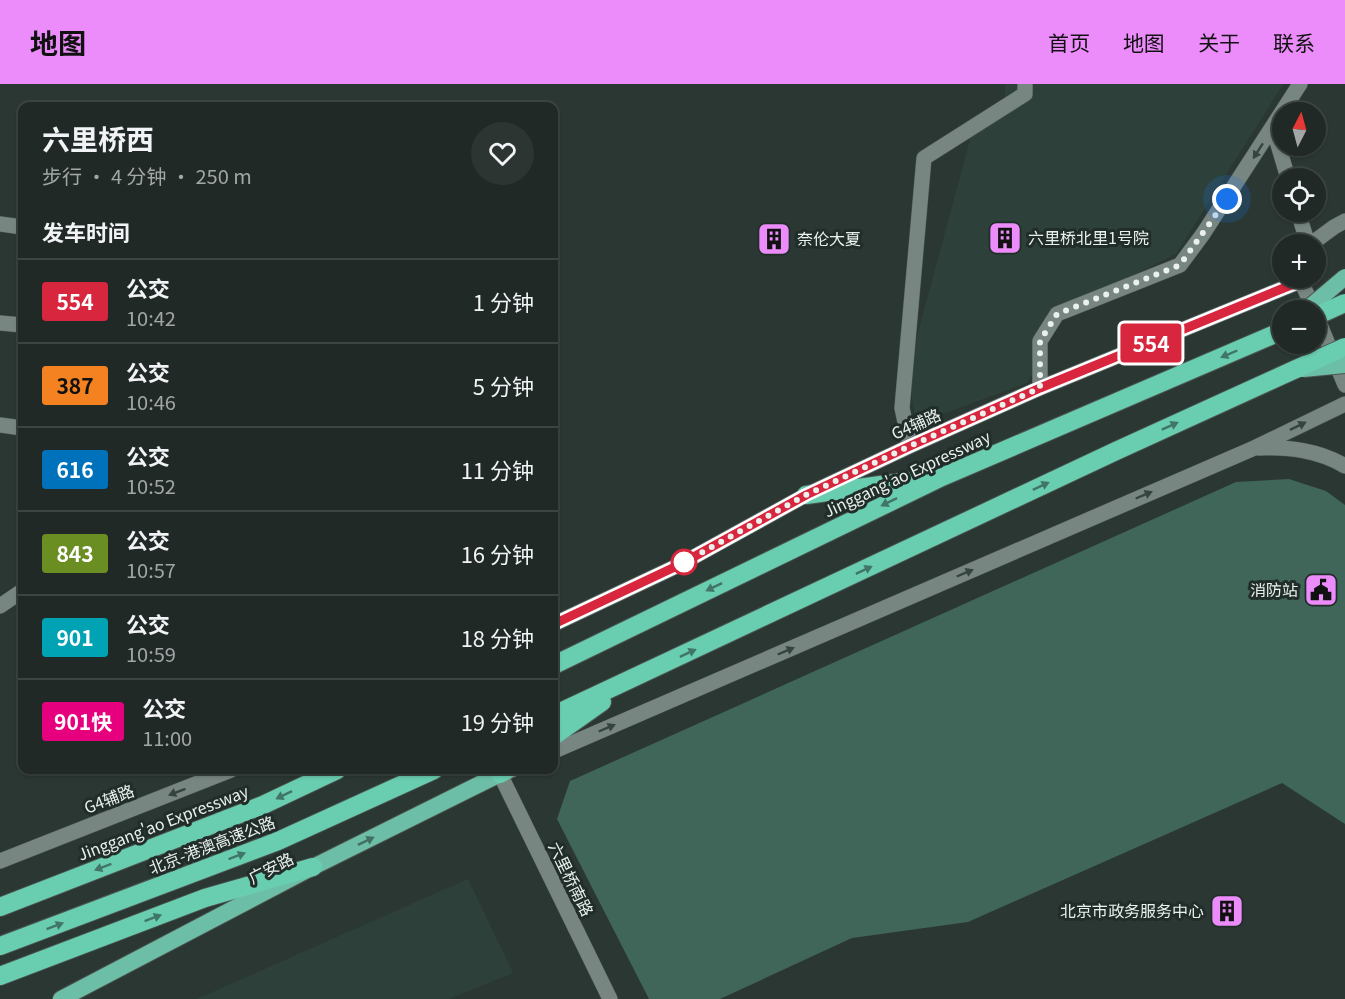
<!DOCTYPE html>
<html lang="zh">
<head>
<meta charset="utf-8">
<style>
  body { margin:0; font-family:Georgia,"Noto Sans SC",serif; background:#2d3532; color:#f1f3f6; height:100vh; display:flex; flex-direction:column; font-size:22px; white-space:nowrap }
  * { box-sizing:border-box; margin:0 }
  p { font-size:20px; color:#a2a6a7 }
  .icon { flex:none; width:33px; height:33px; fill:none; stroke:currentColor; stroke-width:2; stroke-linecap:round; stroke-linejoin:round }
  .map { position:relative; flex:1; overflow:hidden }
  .panel { position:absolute; left:18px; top:18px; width:540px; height:672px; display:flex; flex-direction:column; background:#202926; border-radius:12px; box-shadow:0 2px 4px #0004,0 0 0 2px #3d4543 }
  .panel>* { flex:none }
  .badge { padding:0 12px; border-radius:4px; font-size:21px; line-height:39px }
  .needle { width:39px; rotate:6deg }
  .tools { position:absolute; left:1272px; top:18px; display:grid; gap:12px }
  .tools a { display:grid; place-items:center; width:54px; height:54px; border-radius:50%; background:#202926; box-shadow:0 2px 4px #0004,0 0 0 2px #3d4543; font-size:30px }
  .you { position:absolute; width:30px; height:30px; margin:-15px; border:4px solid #fff; border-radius:50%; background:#1a73e8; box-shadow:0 0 0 9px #1a73e833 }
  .map>.badge { position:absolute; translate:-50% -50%; box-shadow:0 0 0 3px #fff }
  h2 { padding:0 24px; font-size:22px; line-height:54px }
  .round { display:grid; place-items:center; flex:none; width:63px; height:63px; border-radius:32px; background:#2d3532 }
  .overview { display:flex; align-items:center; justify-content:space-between; height:102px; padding:0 24px }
  h1 { font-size:28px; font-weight:700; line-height:45px }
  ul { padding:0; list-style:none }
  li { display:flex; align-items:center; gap:18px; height:84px; padding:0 24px; border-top:2px solid #3d4543 }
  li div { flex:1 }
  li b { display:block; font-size:22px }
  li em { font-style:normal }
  li .badge { min-width:66px; font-weight:700; text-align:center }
  header { display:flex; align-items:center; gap:36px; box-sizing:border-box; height:84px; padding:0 30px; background:#ec8cfb; color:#111 }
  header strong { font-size:28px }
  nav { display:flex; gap:33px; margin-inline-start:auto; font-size:21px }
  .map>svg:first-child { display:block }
  .built { fill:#2d413a }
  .green { fill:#406559 }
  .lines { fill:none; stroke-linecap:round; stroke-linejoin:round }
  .minor-casing { stroke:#4b5551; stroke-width:16 }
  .tertiary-casing { stroke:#4b5551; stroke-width:16 }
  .trunk-casing { stroke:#4b5551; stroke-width:18 }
  .motorway-casing { stroke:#4b5551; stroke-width:20 }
  .minor { stroke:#788681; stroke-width:15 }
  .tertiary { stroke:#788681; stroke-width:15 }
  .trunk { stroke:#6cbfa6; stroke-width:16 }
  .motorway { stroke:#69cdb0; stroke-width:18 }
  .trunk-bridge-casing { stroke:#4b5551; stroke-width:18; stroke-linecap:butt }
  .motorway-bridge-casing { stroke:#4b5551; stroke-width:20; stroke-linecap:butt }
  .trunk-bridge { stroke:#6cbfa6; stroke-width:16 }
  .motorway-bridge { stroke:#69cdb0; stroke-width:18 }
  .oneway { fill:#37433f }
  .oneway2 { fill:#417566 }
  .oneway3 { fill:#436f61 }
  .line-casing { stroke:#fff; stroke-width:14 }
  .line { stroke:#d7263d; stroke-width:9 }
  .walk { stroke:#e9f0ee; stroke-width:6; stroke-dasharray:0 10.8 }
  .stop-dot { fill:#fff; stroke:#d7263d; stroke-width:3 }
  .labels { text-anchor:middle; stroke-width:6; stroke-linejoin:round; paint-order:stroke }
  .poi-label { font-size:16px; fill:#e9f0ee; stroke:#212d29; text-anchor:start }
  .street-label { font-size:16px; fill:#e9f0ee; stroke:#212d29 }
</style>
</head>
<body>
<header>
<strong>地图</strong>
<nav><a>首页</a><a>地图</a><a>关于</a><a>联系</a></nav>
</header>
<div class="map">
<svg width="1345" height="915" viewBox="0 0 1345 915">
  <rect width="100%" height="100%" fill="#2b3733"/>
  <g class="built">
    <path d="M1005,0h278l-107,170 -108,54 -41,75 -111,41 -8,-54 63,-234 34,-30z"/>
    <path d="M468,795l45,94 -64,26h-252z"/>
  </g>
  <path class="green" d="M1289,395l37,12 19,14v319l-63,-41 -314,139 -116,16 -132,61h-71l-92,-180 13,-38 666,-299z"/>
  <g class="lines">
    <g class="minor-casing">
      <g id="minor">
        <path d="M0,239l22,2"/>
        <path d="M0,341l22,3"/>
        <path d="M910,362l-8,-38 22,-250 101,-64v-10"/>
        <path d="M0,522l22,-15"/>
      </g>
    </g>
    <g class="tertiary-casing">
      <g id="tertiary">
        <path d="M1273,44l15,50"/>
        <path d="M1298,128l10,32"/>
        <path d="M0,140l22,3"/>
        <path d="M1311,160l23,-17 11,-6"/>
        <path d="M1301,197l13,29"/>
        <path d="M1316,231l29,70"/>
        <path d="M1040,304v-47l17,-27 123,-49 23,-31 97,-150"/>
        <path d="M1258,364c31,-1 60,2 87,18"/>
        <path d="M554,540l125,-59 127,-70 104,-49 130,-58 261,-107"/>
        <path d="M554,667l698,-302 93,-45"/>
        <path d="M512,686l-12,4 110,225"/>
        <path d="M0,777l231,-91"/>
      </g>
    </g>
    <g class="trunk-casing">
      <path id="trunk" d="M61,915l252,-132 187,-93"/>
    </g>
    <g class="motorway-casing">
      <g id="motorway">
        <path d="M806,411l119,-16"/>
        <path d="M554,581l388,-188 340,-146"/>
        <path d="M554,631l562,-264 180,-82"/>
        <path d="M554,652l48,-34"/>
        <path d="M500,690l7,-4"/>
        <path d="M0,823l263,-102 74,-35"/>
        <path d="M0,862l278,-105 156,-71"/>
        <path d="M0,892l205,-78 108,-31"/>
      </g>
    </g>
    <use href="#minor" class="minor"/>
    <use href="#tertiary" class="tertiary"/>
    <use href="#trunk" class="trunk"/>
    <use href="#motorway" class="motorway"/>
    <g class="trunk-bridge-casing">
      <g id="trunk-bridge">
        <path d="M1306,226l39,-33"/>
        <path d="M1303,285l42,-4"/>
      </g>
    </g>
    <g class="motorway-bridge-casing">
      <g id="motorway-bridge">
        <path d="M1316,232l29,-13"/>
        <path d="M1296,285l49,-22"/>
      </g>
    </g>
    <use href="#trunk-bridge" class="trunk-bridge"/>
    <use href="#motorway-bridge" class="motorway-bridge"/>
  </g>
  <defs><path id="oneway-solid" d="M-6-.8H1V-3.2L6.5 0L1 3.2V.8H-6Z" transform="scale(1.5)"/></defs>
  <g class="oneway">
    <use href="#oneway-solid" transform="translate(1258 67) rotate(123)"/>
    <use href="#oneway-solid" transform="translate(1298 342) rotate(-26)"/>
    <use href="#oneway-solid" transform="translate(1144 411) rotate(-23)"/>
    <use href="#oneway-solid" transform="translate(965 489) rotate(-23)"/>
    <use href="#oneway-solid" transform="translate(786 567) rotate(-23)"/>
    <use href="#oneway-solid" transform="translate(607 644) rotate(-23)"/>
    <use href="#oneway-solid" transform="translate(177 708) rotate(159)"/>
  </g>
  <g class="oneway2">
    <use href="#oneway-solid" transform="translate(1229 270) rotate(157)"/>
    <use href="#oneway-solid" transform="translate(1170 342) rotate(-24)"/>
    <use href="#oneway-solid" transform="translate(1041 402) rotate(-25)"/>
    <use href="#oneway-solid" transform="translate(889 418) rotate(154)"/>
    <use href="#oneway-solid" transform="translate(864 486) rotate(-25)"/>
    <use href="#oneway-solid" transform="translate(714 503) rotate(154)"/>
    <use href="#oneway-solid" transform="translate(688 569) rotate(-25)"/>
    <use href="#oneway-solid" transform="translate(284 711) rotate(154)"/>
    <use href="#oneway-solid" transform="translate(237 772) rotate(-21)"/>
    <use href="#oneway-solid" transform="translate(103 783) rotate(159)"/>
    <use href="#oneway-solid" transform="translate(153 834) rotate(-21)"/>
    <use href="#oneway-solid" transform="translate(55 842) rotate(-21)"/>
  </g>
  <use class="oneway3" href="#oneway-solid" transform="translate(366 757) rotate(-26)"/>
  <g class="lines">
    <g class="line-casing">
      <path id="line" d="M554,540l125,-59 127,-70 104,-49 130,-58 261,-107 1,-3"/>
    </g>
    <use href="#line" class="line"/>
    <path class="walk" d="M684,478l-5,3 127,-70 104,-49 130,-58v-47l17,-27 123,-49 47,-66"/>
  </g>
  <defs>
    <g id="building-square" transform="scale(1.725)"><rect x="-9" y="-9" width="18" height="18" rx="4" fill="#ec8cfb" stroke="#212d29"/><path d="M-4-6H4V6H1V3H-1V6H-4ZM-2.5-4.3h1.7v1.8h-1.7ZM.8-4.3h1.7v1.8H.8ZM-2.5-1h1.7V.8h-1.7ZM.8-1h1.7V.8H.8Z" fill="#111"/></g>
    <g id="civic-square" transform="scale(1.725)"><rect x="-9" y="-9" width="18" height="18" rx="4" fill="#ec8cfb" stroke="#212d29"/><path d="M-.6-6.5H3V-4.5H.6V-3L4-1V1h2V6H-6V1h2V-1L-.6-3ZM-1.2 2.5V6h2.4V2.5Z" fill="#111"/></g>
  </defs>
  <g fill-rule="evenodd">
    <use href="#building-square" x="1005" y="154"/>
    <use href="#building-square" x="774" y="155"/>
    <use href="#civic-square" x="1321" y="506"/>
    <use href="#building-square" x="1227" y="827"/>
  </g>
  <circle class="stop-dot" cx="684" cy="478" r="12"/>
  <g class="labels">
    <g class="poi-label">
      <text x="1028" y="160">六里桥北里1号院</text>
      <text x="797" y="161">奈伦大夏</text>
      <text x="1298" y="512" text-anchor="end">消防站</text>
      <text x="1204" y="833" text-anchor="end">北京市政务服务中心</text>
    </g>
    <g class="street-label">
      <text transform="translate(916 340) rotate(-24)" y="6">G4辅路</text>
      <text transform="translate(907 390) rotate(-25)" y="6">Jinggang'ao Expressway</text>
      <text transform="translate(109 715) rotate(-21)" y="6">G4辅路</text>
      <text transform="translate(163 739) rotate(-21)" y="6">Jinggang'ao Expressway</text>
      <text transform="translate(212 761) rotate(-21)" y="6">北京-港澳高速公路</text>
      <text transform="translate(271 784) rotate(-27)" y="6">广安路</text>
      <text transform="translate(571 795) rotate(64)" y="6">六里桥南路</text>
    </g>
  </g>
</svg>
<div class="tools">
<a><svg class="needle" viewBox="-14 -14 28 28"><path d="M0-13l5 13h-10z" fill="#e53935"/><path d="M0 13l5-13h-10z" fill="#a2a6a7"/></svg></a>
<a><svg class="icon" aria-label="locate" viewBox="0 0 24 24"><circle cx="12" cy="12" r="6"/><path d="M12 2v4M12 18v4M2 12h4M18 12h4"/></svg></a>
<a>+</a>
<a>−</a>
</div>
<div class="you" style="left:1227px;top:115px"></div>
<b class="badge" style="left:1151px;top:259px;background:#d7263d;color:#fff">554</b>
<section class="panel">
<div class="overview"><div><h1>六里桥西</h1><p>步行 · 4 分钟 · 250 m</p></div><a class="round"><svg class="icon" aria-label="heart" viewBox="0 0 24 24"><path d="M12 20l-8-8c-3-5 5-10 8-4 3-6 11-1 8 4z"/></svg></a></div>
<h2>发车时间</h2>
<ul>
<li><span class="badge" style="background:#d7263d;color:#fff">554</span><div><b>公交</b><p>10:42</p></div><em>1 分钟</em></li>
<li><span class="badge" style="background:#f58220;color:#111">387</span><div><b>公交</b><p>10:46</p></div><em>5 分钟</em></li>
<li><span class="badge" style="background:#0072bc;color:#fff">616</span><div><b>公交</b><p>10:52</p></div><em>11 分钟</em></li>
<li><span class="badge" style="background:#6b8e23;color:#fff">843</span><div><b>公交</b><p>10:57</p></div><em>16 分钟</em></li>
<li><span class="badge" style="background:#00a3b4;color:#fff">901</span><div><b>公交</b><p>10:59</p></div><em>18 分钟</em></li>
<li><span class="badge" style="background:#e6007e;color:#fff">901快</span><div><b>公交</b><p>11:00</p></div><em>19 分钟</em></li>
</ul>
</section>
</div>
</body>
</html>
